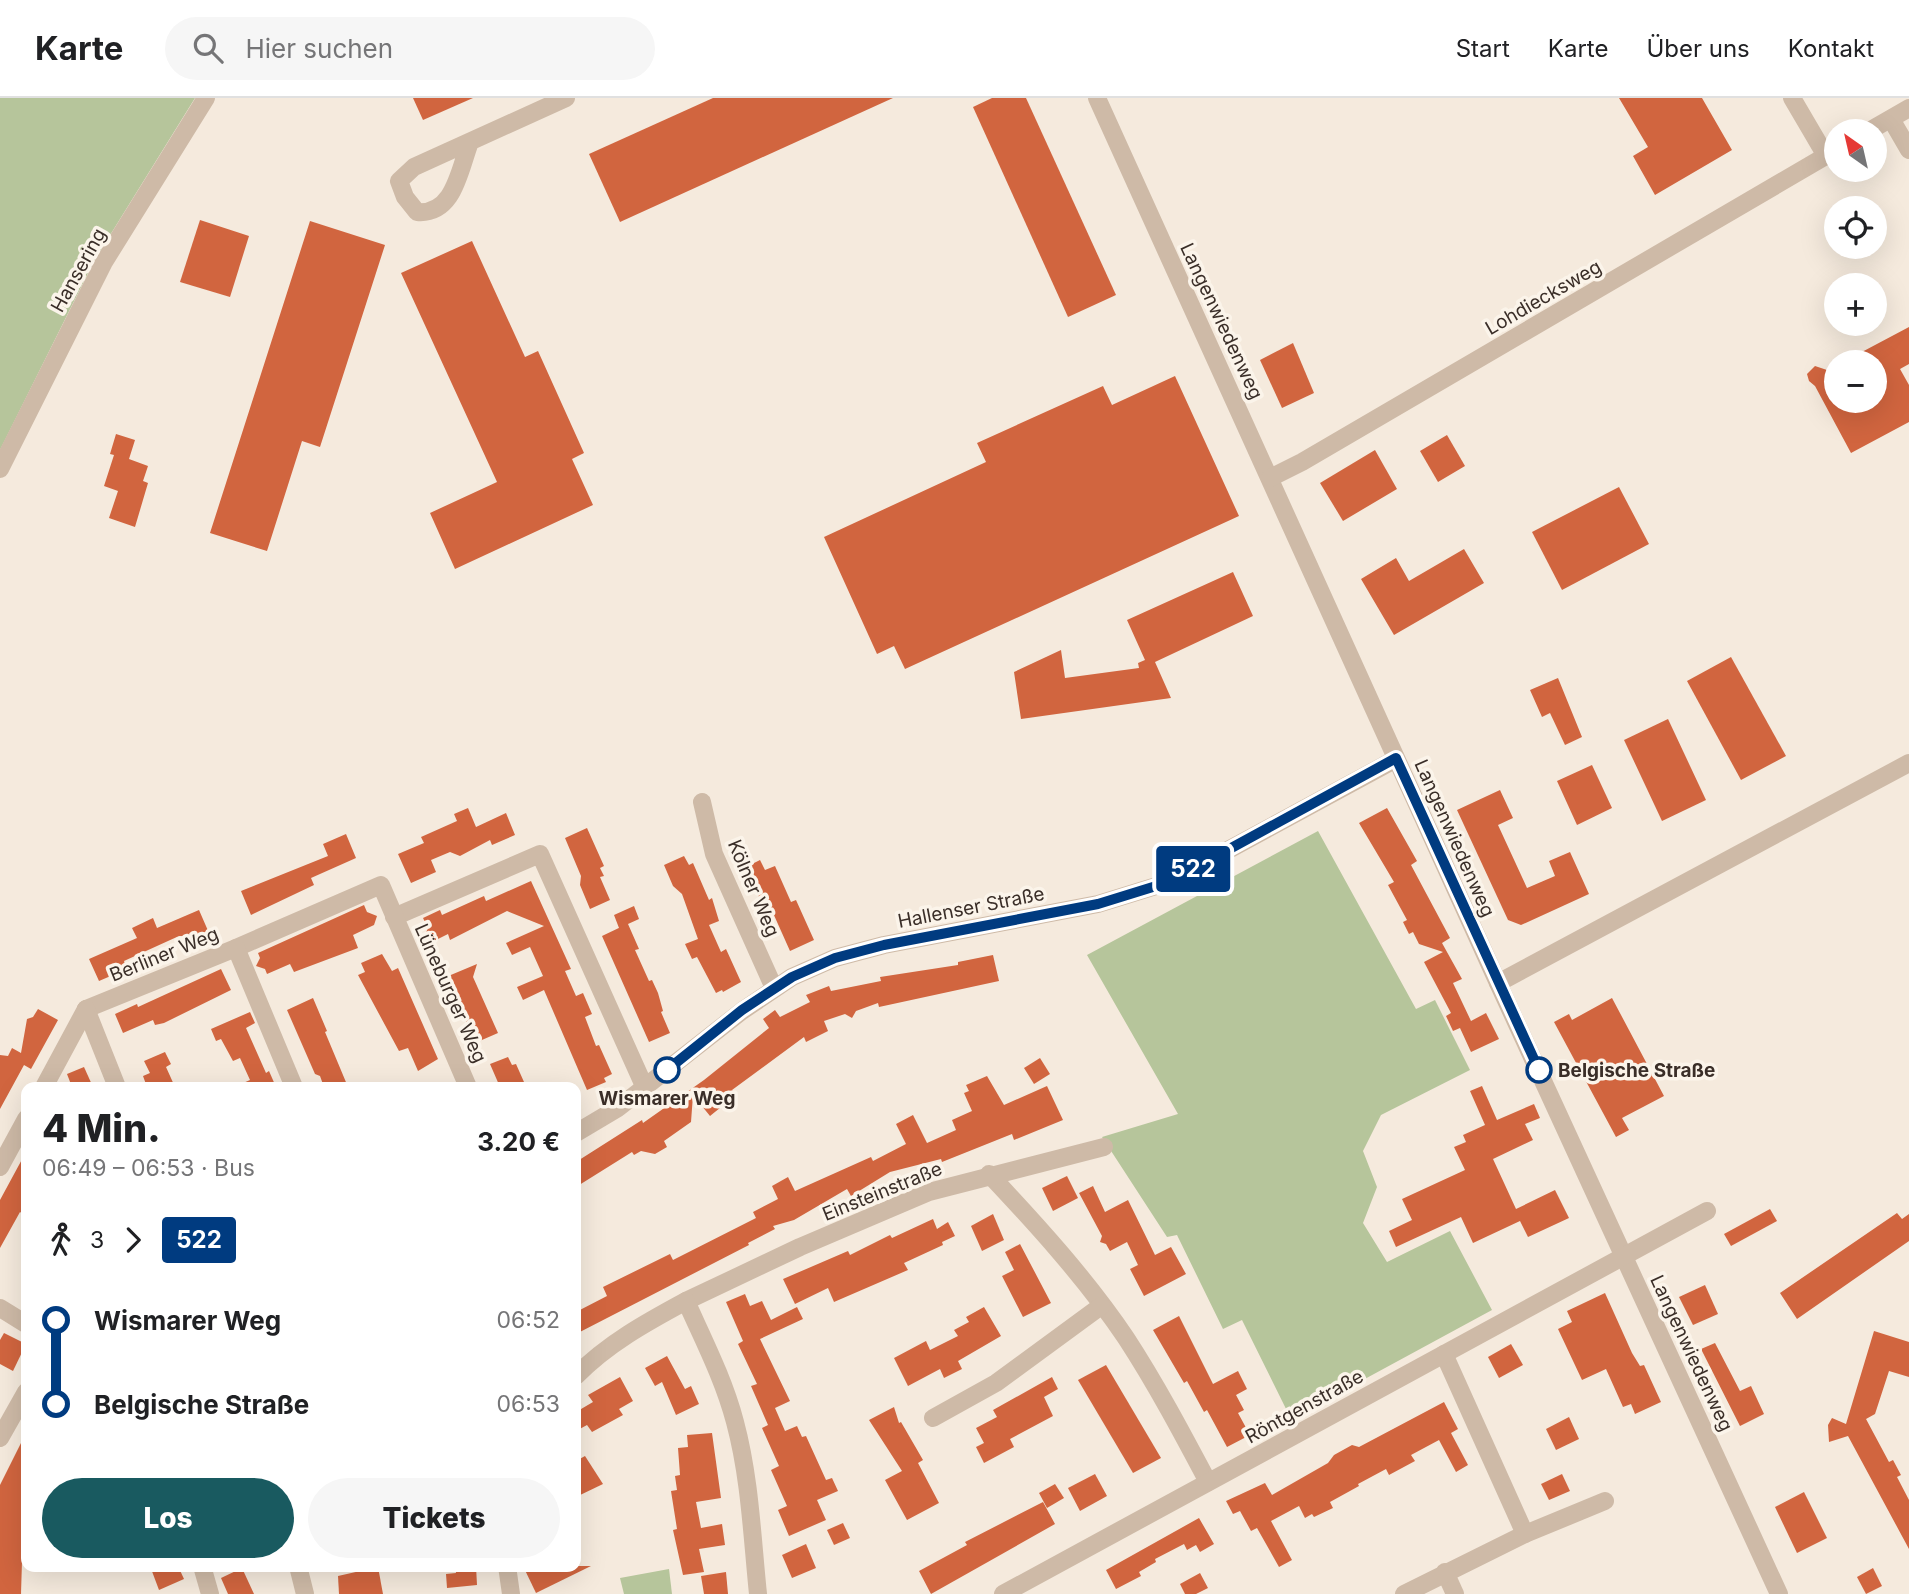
<!DOCTYPE html>
<html lang="de">
<head>
<meta charset="utf-8">
<style>
  body { margin:0; font-family:Inter,sans-serif; background:#f6f6f6; color:#202124; height:100vh; display:flex; flex-direction:column; font-size:26px; white-space:nowrap }
  * { box-sizing:border-box; margin:0 }
  p { font-size:23px; color:#757577 }
  .icon { flex:none; width:38px; height:38px; fill:none; stroke:currentColor; stroke-width:2; stroke-linecap:round; stroke-linejoin:round }
  .map { position:relative; flex:1; overflow:hidden }
  .details { position:absolute; left:21px; top:984px; width:560px; height:490px; display:flex; flex-direction:column; background:#fff; border-radius:14px; box-shadow:0 7px 28px #0002 }
  .details>* { flex:none }
  .badge { padding:0 14px; border-radius:5px; font-size:24px; line-height:46px }
  .needle { width:46px; rotate:326deg }
  .controls { position:absolute; left:1824px; top:21px; display:grid; gap:14px }
  .controls a { display:grid; place-items:center; width:63px; height:63px; border-radius:50%; background:#fff; box-shadow:0 7px 28px #0002; font-size:35px }
  .map>.badge { position:absolute; translate:-50% -50%; box-shadow:0 0 0 4px #fff }
  .legs { display:flex; align-items:center; gap:10px; height:77px; padding:0 21px; font-size:23px }
  .legs p { margin-inline-start:auto }
  .headline { display:flex; align-items:center; justify-content:space-between; height:119px; padding:0 21px }
  h1 { font-size:38px; font-weight:800; line-height:52px }
  .primary-button { display:flex; gap:14px; margin-top:auto; padding:14px 21px }
  .primary-button a { flex:1; height:80px; border-radius:42px; background:#195a60; color:#fff; font-size:28px; font-weight:800; line-height:80px; text-align:center }
  .primary-button a+a { background:#f6f6f6; color:#202124 }
  ul { padding:0 21px; list-style:none }
  li { display:flex; align-items:center; gap:24px; height:84px; font-size:26px }
  li i { display:grid; place-items:center; width:10px; height:100%; margin:0 9px; background:currentColor }
  li i::after { content:''; width:18px; height:18px; margin:-9px; border:5px solid; border-radius:50%; background:#fff }
  li p { margin-inline-start:auto }
  li:first-child i { background:linear-gradient(#0000 50%,currentColor 0) }
  li:last-child i { background:linear-gradient(currentColor 50%,#0000 0) }
  header { display:flex; align-items:center; gap:42px; box-sizing:border-box; height:98px; padding:0 35px; background:#fff; border-bottom:2px solid #e0e0e0 }
  header strong { font-size:33px }
  nav { display:flex; gap:38px; margin-inline-start:auto; font-size:24px }
  .search { width:490px; height:63px; background:#f6f6f6; display:flex; align-items:center; gap:18px; box-sizing:border-box; padding:0 24px; border-radius:38px; color:#757577; font-size:26px }
  .map>svg:first-child { display:block }
  .green { fill:#b6c59b }
  .building { fill:#d1653f }
  .lines { fill:none; stroke-linecap:round; stroke-linejoin:round }
  .minor { stroke:#cebaa7; stroke-width:18 }
  .line-1-casing { stroke:#fff; stroke-width:16 }
  .line-1 { stroke:#003b80; stroke-width:10 }
  .stop-1-dot { fill:#fff; stroke:#003b80; stroke-width:3.5 }
  .labels { text-anchor:middle; stroke-width:7; stroke-linejoin:round; paint-order:stroke }
  .street-label { font-size:19px; fill:#3a2e28; stroke:#fbf4ea }
  .stop-label { font-size:19px; font-weight:bold; fill:#3a2e28; stroke:#fbf4ea; text-anchor:start }
</style>
</head>
<body>
<header>
<strong>Karte</strong>
<div class="search"><svg class="icon" aria-label="search" viewBox="0 0 24 24"><circle cx="10" cy="10" r="6"/><path d="M15 15l6 6"/></svg>Hier suchen</div>
<nav><a>Start</a><a>Karte</a><a>Über uns</a><a>Kontakt</a></nav>
</header>
<div class="map">
<svg width="1909" height="1496" viewBox="0 0 1909 1496">
  <rect width="100%" height="100%" fill="#f5eadd"/>
  <g class="green">
    <path d="M0,0h195l-101,163 -94,189z"/>
    <path d="M1318,733l98,178 19,-9 35,70 -89,45 -18,36 14,36 -14,36 24,39 63,-31 42,79 -201,109 -49,-99 -19,9 -46,-94 -10,2 -65,-100 76,-23 -91,-159z"/>
    <path d="M669,1471l3,25h-48l-4,-16z"/>
  </g>
  <g class="building">
    <path d="M413,0h60l-50,22z"/>
    <path d="M713,0h180l-273,124 -31,-68z"/>
    <path d="M992,0h34l90,197 -48,22 -95,-210z"/>
    <path d="M1619,0h83l30,52 -77,45 -22,-39 15,-9z"/>
    <path d="M200,122l49,16 -19,61 -50,-15z"/>
    <path d="M310,123l75,24 -65,202 -18,-6 -35,110 -57,-18z"/>
    <path d="M472,143l53,116 13,-6 46,102 -12,6 21,46 -138,64 -25,-56 67,-31 -96,-209z"/>
    <path d="M1909,229v37l-9,5 9,16v37l-58,31 -36,-67 -6,-5 -2,-7 8,-8 12,4 9,-4v35h38v-39h-31z"/>
    <path d="M1293,245l21,50 -32,15 -22,-48z"/>
    <path d="M1175,278l64,140 -334,153 -11,-23 -17,8 -53,-117 162,-75 -9,-19 126,-57 9,19z"/>
    <path d="M116,336l19,6 -6,19 19,7 -5,15 5,2 -13,44 -26,-9 9,-27 -14,-5 10,-31 -4,-1z"/>
    <path d="M1447,337l18,31 -27,16 -18,-31z"/>
    <path d="M1375,352l22,39 -54,32 -23,-38z"/>
    <path d="M1619,389l30,57 -87,46 -30,-58z"/>
    <path d="M1464,451l20,34 -90,52 -33,-56 35,-21 13,23z"/>
    <path d="M1233,474l20,44 -98,46 16,36 -150,21 -7,-47 47,-22 4,28 74,-10 -1,-5 7,-3 -18,-40z"/>
    <path d="M1731,559l55,99 -45,24 -54,-99z"/>
    <path d="M1558,580l24,59 -17,8 -15,-32 -8,4 -12,-27z"/>
    <path d="M1668,621l38,81 -44,21 -38,-81z"/>
    <path d="M1592,667l20,43 -35,17 -20,-44z"/>
    <path d="M1500,692l13,28 -15,7 29,63 28,-12 -6,-15 21,-9 19,42 -68,31 -13,-5 -51,-110z"/>
    <path d="M468,710l8,19 30,-14 9,22 -23,10 -2,-5 -30,16 -10,-4 -19,8 5,12 -25,11 -13,-29 26,-11 -3,-6 36,-16 -3,-7z"/>
    <path d="M1387,710l30,53 -6,4 39,73 -8,5 20,36 -9,4 18,38 15,-8 13,26 -28,13 -11,-24 -7,3 -7,-15 5,-3 -27,-51 19,-10 -24,-8 -6,-12 -4,2 -6,-12 4,-2 -19,-35 6,-3 -35,-59z"/>
    <path d="M587,730l17,38 -4,2 4,8 -4,1 10,23 -20,9 -10,-24 1,-9 -16,-38z"/>
    <path d="M346,736l10,24 -45,20 3,7 -63,30 -10,-24 87,-35 -5,-12z"/>
    <path d="M684,758l5,9 4,-2 16,37 3,-2 7,23 -10,4 12,27 5,-3 15,33 -18,10 -1,-2 -6,3 -19,-36 -5,2 -7,-15 13,-5 -16,-45 -9,-8 -9,-21z"/>
    <path d="M760,762l5,10 10,-4 16,36 5,-2 18,40 -24,11 -25,-56 -6,2 -13,-30z"/>
    <path d="M531,783l40,88 -6,2 11,25 7,-3 9,21 -7,3 11,29 3,-1 13,29 -8,4 2,4 -19,8 -43,-100 -21,10 -6,-13 26,-11 -13,-29 -18,8 -6,-12 38,-17 -37,-15 -57,29 -2,-6 -14,7 -10,-4 4,-9 -5,-10 17,-8 2,5 42,-19 2,5z"/>
    <path d="M364,807l3,7 10,4 -3,9 -21,10 5,13 -64,24 -4,-8 -23,10 -2,-5 -9,-3 4,-8 -2,-5z"/>
    <path d="M634,808l5,13 -11,5 11,25 -4,1 14,31 3,-1 6,13 5,18 -2,1 9,21 -21,9 -47,-106 21,-10 -4,2 -5,-13z"/>
    <path d="M199,812l10,23 -23,10 -3,-7h-4l-55,25 3,8 -28,12 -10,-22 48,-21 -5,-10 21,-10 4,10z"/>
    <path d="M382,856l10,17 6,-3 40,91 -20,12 -10,-23 -9,3 -41,-76 7,-3 -4,-9z"/>
    <path d="M993,857l6,26 -120,26 -1,-4 -22,8 -4,7 -7,-4 -21,7 4,10 -22,11 -2,-5 -72,53 4,5 -26,21 -17,-21 -2,27 -27,19 3,6 -12,7 -14,-3 -7,4 -2,-3 -56,35v-25l66,-42 1,3 61,-43 65,-52 -6,-9 12,-9 5,7 30,-15 -4,-7 23,-9 2,5 50,-10 -1,-4 78,-12v-3z"/>
    <path d="M477,866l-4,13 25,56 -23,10 -12,-29 -4,1 -7,-15 4,-1 -10,-22z"/>
    <path d="M221,871l10,21 -67,33 -9,2 -2,-5 -30,13 -8,-19 22,-10 1,3z"/>
    <path d="M313,900l14,33 -2,1 23,55h-24l-4,-11 -5,-2 -28,-64z"/>
    <path d="M1612,900l52,98 -42,22 7,12 -13,7 -62,-115 15,-8 3,6z"/>
    <path d="M38,911l20,11 -27,49 -7,-4 -24,44v-54l8,1 4,-8 9,5 6,-34 6,-2z"/>
    <path d="M250,914l5,11 -9,5 20,45 3,-2 7,16h-42l16,-7 -10,-22 -7,3 -12,-22 -5,2 -5,-12z"/>
    <path d="M165,954l6,12 -5,3 9,20h-28l-4,-11 7,-3 -6,-12z"/>
    <path d="M508,959l4,8 4,-1 8,18 -12,5h-12l-10,-23z"/>
    <path d="M1040,960l10,16 -16,10 -10,-16z"/>
    <path d="M84,969l9,20h-21l-5,-13z"/>
    <path d="M987,978l17,29 43,-19 16,34 -49,20 -2,-6 -70,28 -1,-3 -51,13 -39,24 -4,-7 -53,31 -21,6 2,3 -27,14 1,2 -173,89v-22l31,-16 -4,-9 67,-33 3,6 83,-42 -3,-6 25,-13 -6,-13 16,-9 7,14 76,-34 2,4 33,-17 -10,-20 17,-9 14,28 29,-13 -4,-10 20,-9 -8,-18 5,-2 -3,-6z"/>
    <path d="M1482,988l15,34 37,-16 6,14 -15,6 8,16 -40,19 23,50 39,-19 14,28 -41,19 -8,-16 -47,22 -12,-26 -65,30 -7,-16 23,-11 -10,-21 63,-29 -11,-23 12,-5 -3,-7 22,-10 -15,-34z"/>
    <path d="M26,1054v64l-6,-4 -20,36v-48z"/>
    <path d="M1067,1078l11,22 -25,13 -11,-23z"/>
    <path d="M1093,1088l12,26 23,-12 27,55 16,-8 15,27 -42,22 -14,-27 8,-4 -11,-23 -17,9 -4,-7 -6,-2 2,-6 -23,-43z"/>
    <path d="M1770,1111l7,12 -46,25 -7,-12z"/>
    <path d="M1897,1115l5,6 7,-5v27l-112,78 -17,-26z"/>
    <path d="M993,1116l11,26 -22,11 -11,-25z"/>
    <path d="M933,1121l4,10 11,-7 7,14 -13,6 1,3 -39,18 4,7 -74,32 -6,-14 -33,16 -12,-25 65,-28 2,4 40,-20 2,3z"/>
    <path d="M1020,1146l31,59 -28,14 -21,-41 12,-6 -9,-18z"/>
    <path d="M1705,1187l13,29 -25,11 -14,-28z"/>
    <path d="M1605,1195l27,60 8,13 4,-1 17,37 -26,12 -4,-10 -8,3 -17,-38 -24,11 -24,-51 14,-7 -5,-11z"/>
    <path d="M745,1196l5,12 12,-5 9,19 26,-13 6,12 -43,20 30,62 -15,7 10,23 12,-5 5,11 4,-1 20,44 6,-2 6,13 -21,9 9,20 -37,16 -11,-26 9,-4 -16,-36 8,-4 -17,-38 6,-3 -17,-39 6,-2 -19,-40 5,-3 -17,-39z"/>
    <path d="M984,1209l17,29 -43,25 4,8 -18,9 -4,-9 -32,17 -14,-28 32,-17 4,9 28,-14 -4,-6 15,-8 -3,-5z"/>
    <path d="M1179,1218l34,68 25,-13 9,18 -11,6 8,15 -6,3 12,22 -23,12 -20,-37 -3,2 -17,-31 -3,2 -31,-53z"/>
    <path d="M1874,1233l35,11v35l-20,-6 -14,43 -9,5 23,43 4,-2 8,15 -4,2 12,23v49l-61,-113 -19,6 -1,-17 4,-7 14,6z"/>
    <path d="M4,1235l22,11 -13,27 -13,-7v-24z"/>
    <path d="M1715,1245l25,48 11,-5 13,28 -24,12 -39,-77z"/>
    <path d="M1511,1246l12,21 -24,13 -11,-21z"/>
    <path d="M667,1258l18,33 6,-3 8,18 -23,11 -14,-33 -7,4 -10,-18z"/>
    <path d="M1106,1267l55,93 -28,15 -55,-93z"/>
    <path d="M620,1279l13,24 -14,8 4,6 -31,17 -5,-7 -11,6v-19l17,-10 -5,-7z"/>
    <path d="M1052,1279l6,12 -14,8 9,19 -43,23 4,8 -30,16 -8,-16 8,-4 -8,-15 21,-11 -4,-7z"/>
    <path d="M1444,1304l14,27 -7,4 17,32 -12,7 -17,-32 -28,15 4,6 -26,14 -3,-6 -28,15 1,2 -29,16 3,6 -19,9 -2,-3 -7,4 -6,-12 -28,15 21,39 -13,7 -22,-39 -6,3 -11,-20 -7,3 -7,-13 39,-18 7,12 56,-32 6,-8 18,-10 7,2z"/>
    <path d="M894,1309l5,16 2,-1 22,38 -5,3 21,40 -32,17 -22,-40 17,-9 -33,-51z"/>
    <path d="M1569,1319l10,22 -23,11 -10,-21z"/>
    <path d="M26,1335l-5,161h-21v-109z"/>
    <path d="M712,1335l9,65 -25,4 5,26 21,-4 3,21 -26,4 5,23 -21,3 -10,-45 4,-1 -6,-38 6,-1 -2,-14 5,-1 -2,-27 10,-1 -1,-12z"/>
    <path d="M585,1358l18,28 -27,13v-36z"/>
    <path d="M1095,1376l12,22 -27,15 -12,-23z"/>
    <path d="M1562,1376l8,17 -21,9 -8,-16z"/>
    <path d="M1055,1386l9,14 -17,10 -8,-15z"/>
    <path d="M1804,1394l23,46 -30,15 -22,-46z"/>
    <path d="M1043,1404l12,22 -124,70 -12,-23 48,-26 -2,-3z"/>
    <path d="M1199,1420l15,26 -14,8 -4,-7 -9,5 -3,-6 -29,15 1,3 -17,10 2,4 -25,13 -10,-19z"/>
    <path d="M843,1425l7,15 -16,7 -7,-15z"/>
    <path d="M806,1446l10,24 -24,10 -10,-23z"/>
    <path d="M150,1468h28l6,13 -25,11z"/>
    <path d="M455,1468h21l1,19 -30,3 -1,-14 10,-1z"/>
    <path d="M523,1468h68l-55,27z"/>
    <path d="M378,1469l5,27h-44l-1,-18z"/>
    <path d="M242,1470l12,26h-26l-7,-16z"/>
    <path d="M1873,1470l9,18 -16,8 -9,-17z"/>
    <path d="M726,1474l2,22h-24l-3,-18z"/>
    <path d="M1200,1475l8,15 -12,6h-11l-5,-10z"/>
  </g>
  <g class="lines">
    <g class="minor">
      <path d="M1097,0l401,885 281,611"/>
      <path d="M1792,0l34,58"/>
      <path d="M1891,21l18,31"/>
      <path d="M1869,33l40,-23"/>
      <path d="M470,44c-11,29 -16,73 -53,70l-12,-15 -6,-16 15,-14 152,-69"/>
      <path d="M0,371l104,-207 102,-164"/>
      <path d="M1270,380l32,-16 534,-312"/>
      <path d="M702,704l12,52 60,134"/>
      <path d="M394,819l146,-63 105,234"/>
      <path d="M236,850l145,-63 87,202"/>
      <path d="M1498,885l411,-220"/>
      <path d="M86,911l150,-61 58,139"/>
      <path d="M86,911l31,78"/>
      <path d="M44,989l42,-78"/>
      <path d="M576,1035l42,-25 124,-97 50,-34 43,-19 49,-13 214,-41 71,-22 227,-123"/>
      <path d="M0,1069l26,-48"/>
      <path d="M989,1076c48,51 98,106 137,164 30,46 56,95 82,144"/>
      <path d="M686,1203l114,-54 129,-55 175,-45"/>
      <path d="M0,1210l26,16"/>
      <path d="M1444,1256l81,180"/>
      <path d="M576,1278c31,-32 71,-54 110,-75 18,40 38,79 49,121 15,56 17,114 23,172"/>
      <path d="M933,1320l63,-35 105,-77"/>
      <path d="M0,1340l26,-46"/>
      <path d="M202,1468l8,28"/>
      <path d="M298,1468l7,28"/>
      <path d="M507,1468l4,28"/>
      <path d="M1445,1474l10,22"/>
      <path d="M1003,1496l704,-383"/>
      <path d="M1404,1496l121,-60 80,-33"/>
    </g>
  </g>
  <g class="lines">
    <g class="line-1-casing">
      <path id="line-1" d="M667,972l75,-60 50,-33 43,-19 49,-13 214,-41 71,-22 227,-124 143,312"/>
    </g>
    <use href="#line-1" class="line-1"/>
  </g>
  <g class="stop-1-dot">
    <circle cx="667" cy="972" r="12"/>
    <circle cx="1539" cy="972" r="12"/>
  </g>
  <g class="labels">
    <g class="street-label">
      <text transform="translate(78 172) rotate(-61)" y="7">Hansering</text>
      <text transform="translate(1543 199) rotate(-30)" y="7">Lohdiecksweg</text>
      <text transform="translate(1222 223) rotate(65)" y="7">Langenwiedenweg</text>
      <text transform="translate(1455 740) rotate(66)" y="7">Langenwiedenweg</text>
      <text transform="translate(754 790) rotate(67)" y="7">Kölner Weg</text>
      <text transform="translate(971 809) rotate(-11)" y="7">Hallenser Straße</text>
      <text transform="translate(164 856) rotate(-22)" y="7">Berliner Weg</text>
      <text transform="translate(451 895) rotate(66)" y="7">Lüneburger Weg</text>
      <text transform="translate(882 1093) rotate(-22)" y="7">Einsteinstraße</text>
      <text transform="translate(1692 1255) rotate(65)" y="7">Langenwiedenweg</text>
      <text transform="translate(1304 1308) rotate(-29)" y="7">Röntgenstraße</text>
    </g>
    <g class="stop-label">
      <text x="1558" y="979">Belgische Straße</text>
      <text x="667" y="1007" text-anchor="middle">Wismarer Weg</text>
    </g>
  </g>
</svg>
<div class="controls">
<a><svg class="needle" viewBox="-14 -14 28 28"><path d="M0-13l5 13h-10z" fill="#e53935"/><path d="M0 13l5-13h-10z" fill="#757577"/></svg></a>
<a><svg class="icon" aria-label="locate" viewBox="0 0 24 24"><circle cx="12" cy="12" r="6"/><path d="M12 2v4M12 18v4M2 12h4M18 12h4"/></svg></a>
<a>+</a>
<a>−</a>
</div>
<b class="badge" style="left:1193px;top:771px;background:#003b80;color:#fff">522</b>
<section class="details">
<div class="headline"><div><h1>4 Min.</h1><p>06:49 – 06:53 · Bus</p></div><b>3.20 €</b></div>
<div class="legs"><svg class="icon" aria-label="walk" viewBox="0 0 24 24"><circle cx="13" cy="4" r="2"/><path d="M13 8l-2 6 4 7M11 14l-3 7M7 12l3-4h3l4 4"/></svg>3<svg class="icon" aria-label="forward" viewBox="0 0 24 24"><path d="M9 5l7 7-7 7"/></svg><b class="badge" style="background:#003b80;color:#fff">522</b></div>
<ul>
<li><i style="color:#003b80"></i><b>Wismarer Weg</b><p>06:52</p></li>
<li><i style="color:#003b80"></i><b>Belgische Straße</b><p>06:53</p></li>
</ul>
<div class="primary-button"><a>Los</a><a>Tickets</a></div>
</section>
</div>
</body>
</html>
